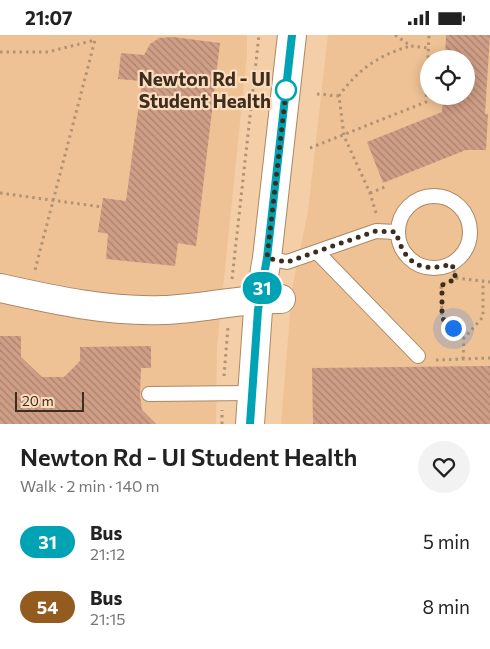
<!DOCTYPE html>
<html lang="en">
<head>
<meta charset="utf-8">
<style>
  body { margin:0; font-family:Commissioner,sans-serif; background:#f2f2f2; color:#222; height:100vh; display:flex; flex-direction:column; font-size:19px; white-space:nowrap }
  * { box-sizing:border-box; margin:0 }
  p { font-size:16px; color:#767676 }
  .icon { flex:none; width:28px; height:28px; fill:none; stroke:currentColor; stroke-width:2; stroke-linecap:round; stroke-linejoin:round }
  .map { position:relative; height:389px; overflow:hidden }
  .drawer { display:flex; flex-direction:column; background:#fff; flex:1 }
  .drawer>* { flex:none }
  .badge { padding:0 10px; border-radius:16px; font-size:18px; line-height:32px }
  .fabs { position:absolute; left:420px; top:15px; display:grid; gap:10px }
  .fabs a { display:grid; place-items:center; width:55px; height:55px; border-radius:50%; background:#fff; box-shadow:0 2px 12px #0003; font-size:25px }
  .scale { position:absolute; left:15px; bottom:12px; width:69px; box-sizing:border-box; padding-left:5px; border:2px solid #3c2d1e; border-top:0; font-size:14px; line-height:18px; white-space:nowrap; color:#3c2d1e; -webkit-text-stroke:4px #fbdcbd; paint-order:stroke }
  .you { position:absolute; width:25px; height:25px; margin:-12px; border:4px solid #fff; border-radius:50%; background:#1a73e8; box-shadow:0 0 0 8px #1a73e833 }
  .map>.badge { position:absolute; translate:-50% -50%; box-shadow:0 0 0 2px #fff }
  .round { display:grid; place-items:center; flex:none; width:52px; height:52px; border-radius:26px; background:#f2f2f2 }
  .head { display:flex; align-items:center; justify-content:space-between; height:85px; padding:0 20px }
  h1 { font-size:24px; font-weight:600; line-height:38px }
  ul { padding:0; list-style:none }
  li { display:flex; align-items:center; gap:15px; height:65px; padding:0 20px }
  li div { flex:1 }
  li b { display:block; font-size:19px }
  li em { font-style:normal }
  li .badge { min-width:55px; font-weight:700; text-align:center }
  .status { display:flex; justify-content:space-between; align-items:center; height:35px; padding:0 25px; background:#fff; direction:ltr }
  .status svg { height:14px; fill:currentColor }
  .map>svg:first-child { display:block }
  .built { fill:#eec295; fill-rule:evenodd }
  .building { fill:url(#building-back-hatch) }
  .lines { fill:none; stroke-linecap:round; stroke-linejoin:round }
  .lane-casing { stroke:#ab8863; stroke-width:16 }
  .street-casing { stroke:#ab8863; stroke-width:30 }
  .secondary-casing { stroke:#ab8863; stroke-width:30 }
  .path { stroke:#b09274; stroke-width:3; stroke-dasharray:2.5 4; stroke-linecap:butt }
  .lane { stroke:#fff; stroke-width:14 }
  .street { stroke:#fff; stroke-width:28 }
  .secondary { stroke:#fff; stroke-width:28 }
  .path-bridge { stroke:#b09274; stroke-width:3; stroke-dasharray:2.5 4; stroke-linecap:butt }
  .line-casing { stroke:#fff; stroke-width:11 }
  .line { stroke:#00a3b4; stroke-width:8 }
  .walk { stroke:#3c2d1e; stroke-width:5; stroke-dasharray:0 9 }
  .stop-dot { fill:#fff; stroke:#00a3b4; stroke-width:2.5 }
  .labels { text-anchor:middle; stroke-width:4.5; stroke-linejoin:round; paint-order:stroke }
  .stop-label { font-size:19px; font-weight:bold; fill:#3c2d1e; stroke:#fbdcbd; text-anchor:end }
</style>
</head>
<body>
<div class="status"><b>21:07</b><svg viewBox="0 0 49 12"><path d="M0 12V9h3v3zM5 12V6h3v6zM10 12V3h3v9zM15 12V0h3v12zM26 1h20v11H26zM47 4h2v5h-2z"/></svg></div>
<div class="map">
<svg width="490" height="389" viewBox="0 0 490 389">
  <defs>
    <pattern id="building-back-hatch" width="6" height="6" patternUnits="userSpaceOnUse" patternTransform="scale(1.25)"><rect width="6" height="6" fill="#cf9e86"/><path d="M-1 5l2 2M0 0l6 6M5-1l2 2" fill="none" stroke="#a9816d"/></pattern>
  </defs>
  <rect width="100%" height="100%" fill="#f4cea6"/>
  <g class="built">
    <path d="M0,0h247v19l-30,293 -1,77h-216z"/>
    <path d="M328,0h162v389h-209l11,-135 16,-78zM429,24h37v37h-37z"/>
  </g>
  <g class="building">
    <path d="M446,0h44l-5,79h3l-2,36h-20l-83,33 -16,-41 75,-30 1,-16h23v-37h-21z"/>
    <path d="M173,2l47,6 -24,203 -18,-3 -3,23 -69,-7 2,-25 -10,-2 5,-34 23,3 16,-120 -24,-2 3,-26 23,2 6,-11 9,-6z"/>
    <path d="M0,301h21v21l21,20h22l16,-16v-14l71,-1v22h-10l-1,27 2,15 14,14h-156z"/>
    <path d="M490,331v58h-177l-1,-56z"/>
  </g>
  <g class="lines">
    <g class="lane-casing">
      <g id="lane">
        <circle cx="434" cy="197" r="36"/>
        <path d="M317,217l101,104"/>
        <path d="M267,223l20,4 89,-31 20,1"/>
        <path d="M149,359l102,-1"/>
      </g>
    </g>
    <g class="street-casing">
      <path id="street" d="M0,253c54,12 107,24 163,22 39,-1 78,-12 118,-11"/>
    </g>
    <g class="secondary-casing">
      <path id="secondary" d="M250,389l8,-114 9,-52 25,-223"/>
    </g>
    <g class="path">
      <path d="M395,0l16,11 18,2"/>
      <path d="M0,17h48l47,-12 -60,230"/>
      <path d="M317,59l22,2"/>
      <path d="M310,113l116,-46 3,-67"/>
      <path d="M370,158l17,-7"/>
      <path d="M376,178l-6,-20 -26,-57 -5,-40c18,-26 41,-42 72,-50"/>
      <path d="M452,229l4,14 -15,7 1,33 22,20"/>
      <path d="M456,243l34,4"/>
      <path d="M232,244l27,-244"/>
      <path d="M463,324l1,-21 19,-21v-35"/>
      <path d="M436,325l54,-2"/>
      <path d="M224,341l4,-49"/>
      <path d="M222,389v-14"/>
    </g>
    <use href="#lane" class="lane"/>
    <use href="#street" class="street"/>
    <use href="#secondary" class="secondary"/>
    <path class="path-bridge" d="M0,158l102,14"/>
  </g>
  <g class="lines">
    <g class="line-casing">
      <path id="line" d="M250,389l8,-114 9,-52 25,-223"/>
    </g>
    <use href="#line" class="line"/>
    <path class="walk" d="M286,55l1,-7 -20,175 20,4 89,-31 20,1c9,32 24,41 56,32l4,15 -14,6v33l11,10"/>
  </g>
  <circle class="stop-dot" cx="286" cy="55" r="10"/>
  <g class="labels">
    <g class="stop-label">
      <text x="271" y="51">Newton Rd - UI<tspan x="271" dy="22">Student Health</tspan></text>
    </g>
  </g>
</svg>
<div class="fabs">
<a><svg class="icon" aria-label="locate" viewBox="0 0 24 24"><circle cx="12" cy="12" r="6"/><path d="M12 2v4M12 18v4M2 12h4M18 12h4"/></svg></a>
</div>
<div class="scale">20 m</div>
<div class="you" style="left:453px;top:293px"></div>
<b class="badge" style="left:262px;top:253px;background:#00a3b4;color:#fff">31</b>
</div>
<section class="drawer">
<div class="head"><div><h1>Newton Rd - UI Student Health</h1><p>Walk · 2 min · 140 m</p></div><a class="round"><svg class="icon" aria-label="heart" viewBox="0 0 24 24"><path d="M12 20l-8-8c-3-5 5-10 8-4 3-6 11-1 8 4z"/></svg></a></div>
<ul>
<li><span class="badge" style="background:#00a3b4;color:#fff">31</span><div><b>Bus</b><p>21:12</p></div><em>5 min</em></li>
<li><span class="badge" style="background:#945b1f;color:#fff">54</span><div><b>Bus</b><p>21:15</p></div><em>8 min</em></li>
</ul>
</section>
</body>
</html>
